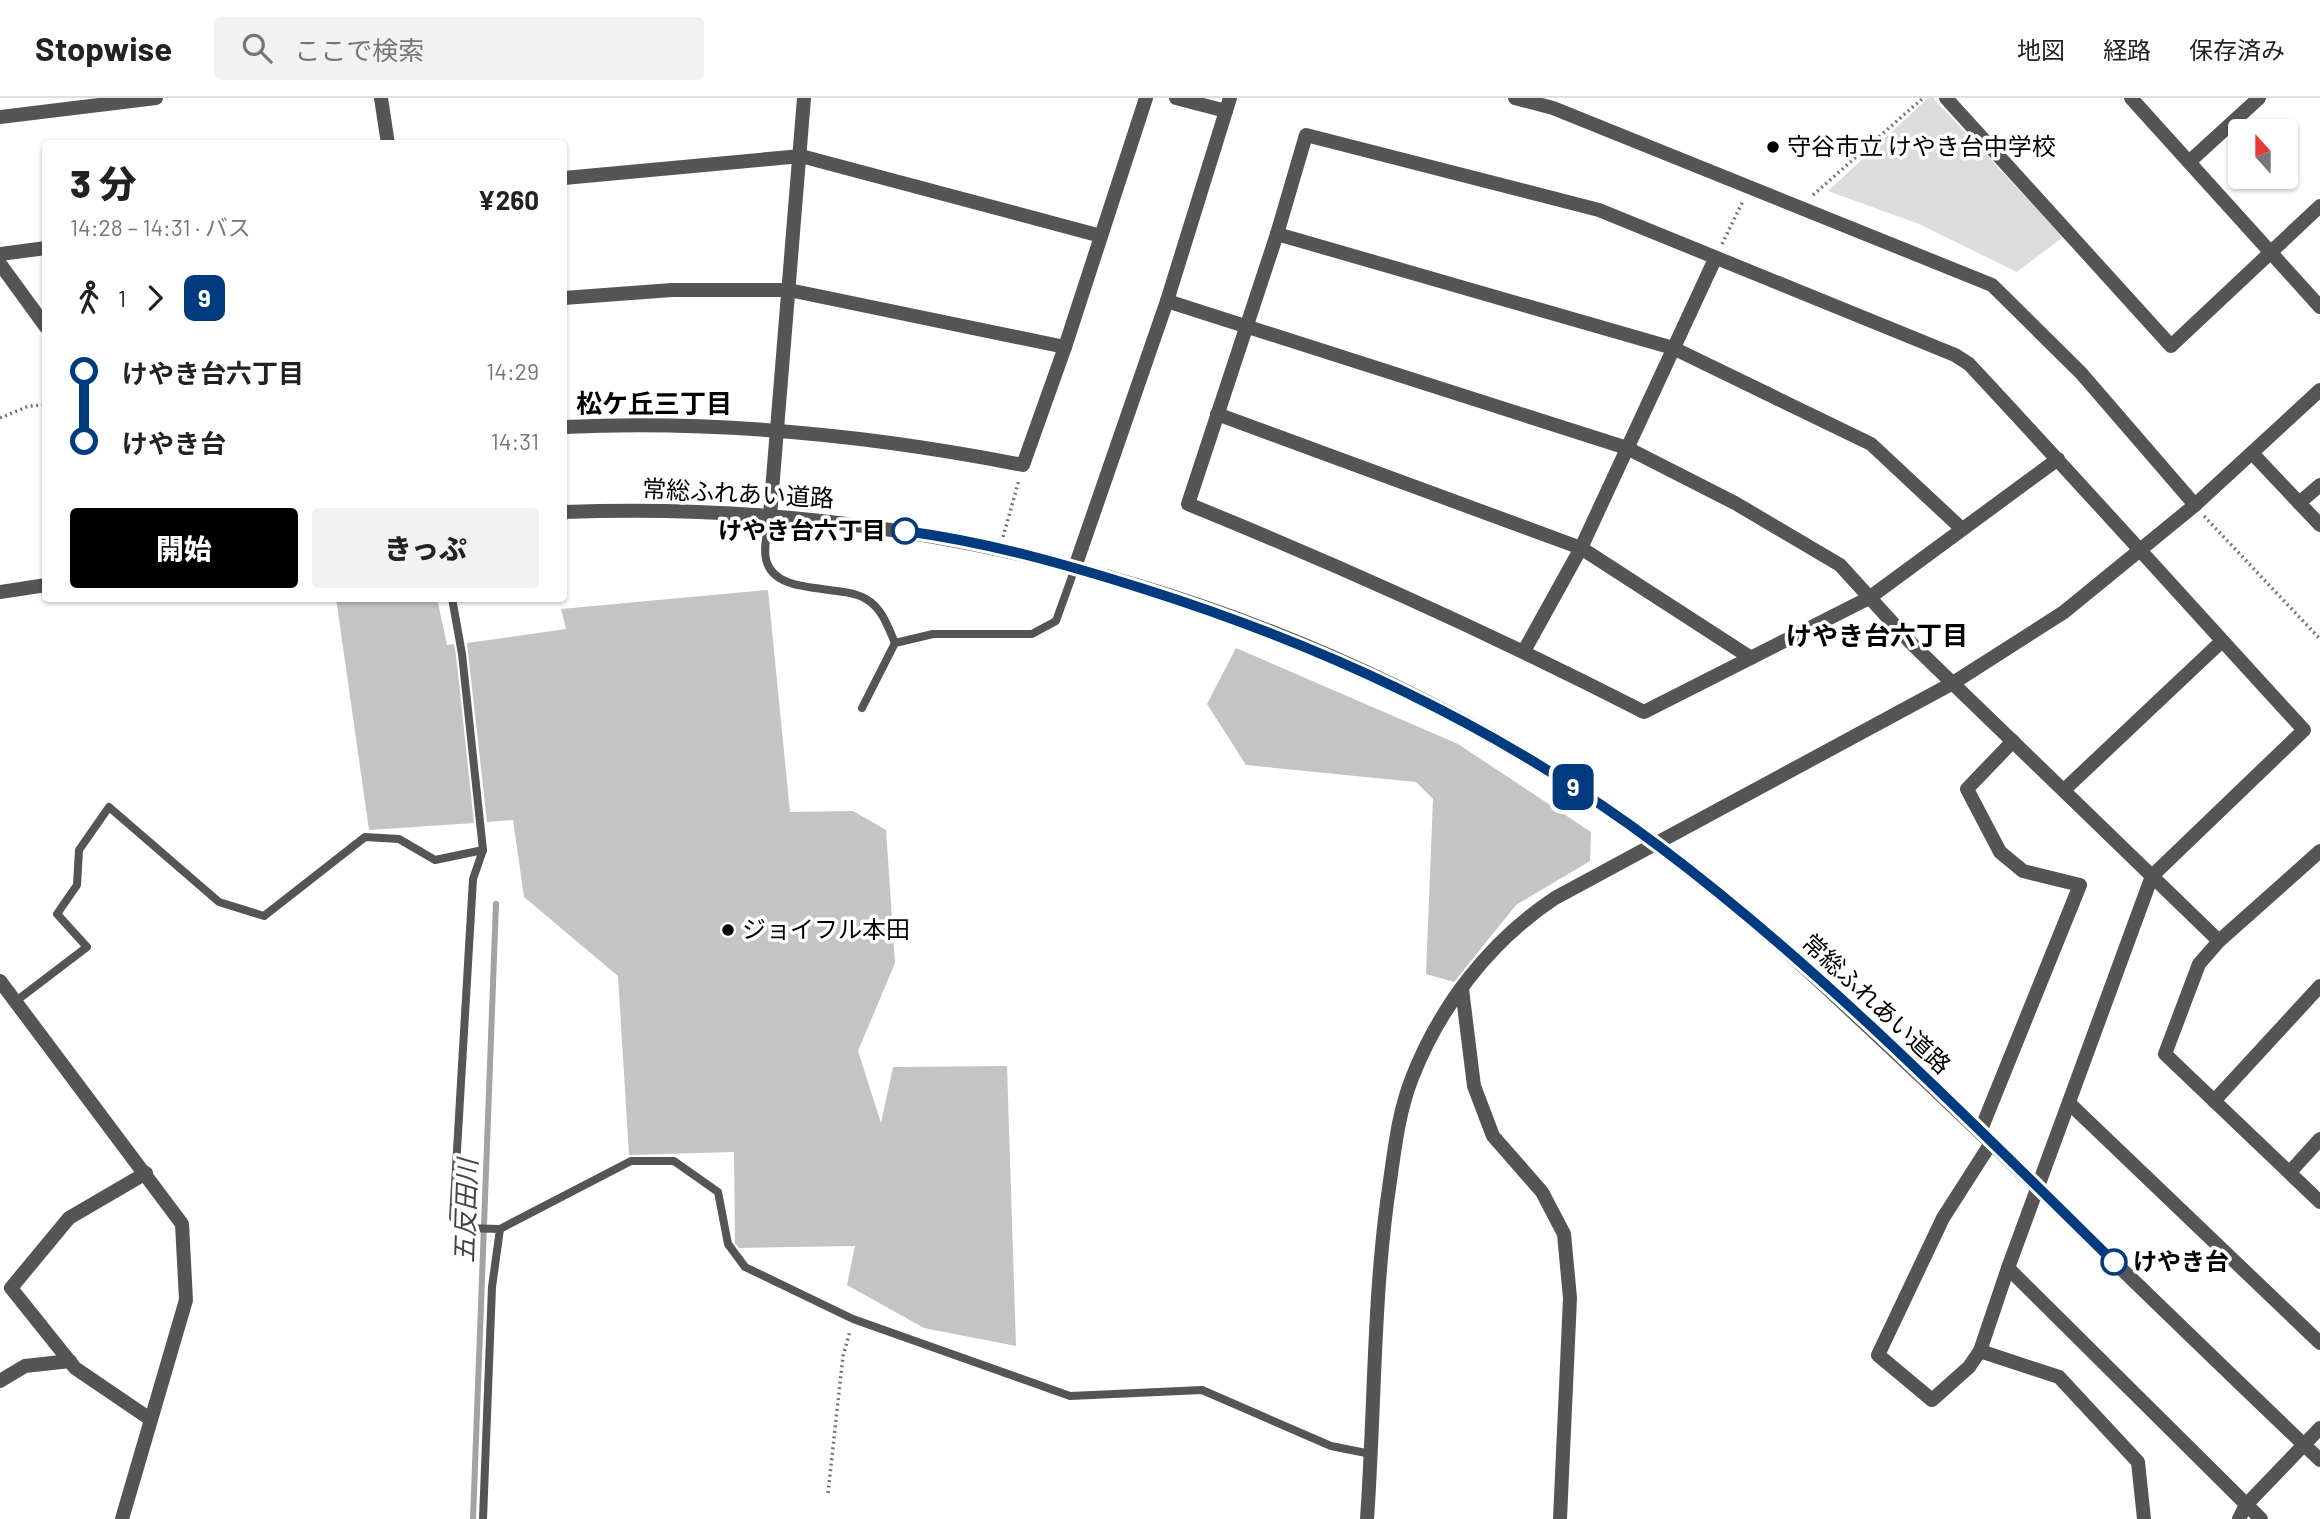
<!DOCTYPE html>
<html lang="ja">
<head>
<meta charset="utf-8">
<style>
  body { margin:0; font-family:Barlow,"Noto Sans JP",sans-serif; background:#f2f2f2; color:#222; height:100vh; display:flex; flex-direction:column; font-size:26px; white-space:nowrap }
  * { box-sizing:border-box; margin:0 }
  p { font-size:23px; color:#767676 }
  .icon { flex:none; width:38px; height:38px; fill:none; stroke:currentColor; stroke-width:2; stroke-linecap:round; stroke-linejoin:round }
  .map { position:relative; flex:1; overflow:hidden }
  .details { position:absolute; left:42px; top:42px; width:525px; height:462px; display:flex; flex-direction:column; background:#fff; border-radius:7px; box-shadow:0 2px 5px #0004 }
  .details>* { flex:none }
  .badge { padding:0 14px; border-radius:10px; font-size:24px; line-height:46px }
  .needle { width:46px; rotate:339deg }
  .tools { position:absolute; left:2228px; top:21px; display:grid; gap:14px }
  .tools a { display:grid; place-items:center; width:70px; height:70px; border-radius:7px; background:#fff; box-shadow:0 2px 5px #0004; font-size:35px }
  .map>.badge { position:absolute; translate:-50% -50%; box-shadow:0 0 0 4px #fff }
  .legs { display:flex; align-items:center; gap:10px; height:77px; padding:0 28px; font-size:23px }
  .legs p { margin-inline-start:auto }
  .head { display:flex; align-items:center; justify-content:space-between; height:119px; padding:0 28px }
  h1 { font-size:38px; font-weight:800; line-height:52px }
  .action { display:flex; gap:14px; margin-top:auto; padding:14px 28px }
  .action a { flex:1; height:80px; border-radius:7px; background:#000; color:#fff; font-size:28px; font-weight:800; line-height:80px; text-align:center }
  .action a+a { background:#f2f2f2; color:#222 }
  ul { padding:0 28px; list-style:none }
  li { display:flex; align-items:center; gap:24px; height:70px; font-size:26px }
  li i { display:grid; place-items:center; width:10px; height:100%; margin:0 9px; background:currentColor }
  li i::after { content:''; width:18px; height:18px; margin:-9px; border:5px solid; border-radius:50%; background:#fff }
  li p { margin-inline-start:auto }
  li:first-child i { background:linear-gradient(#0000 50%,currentColor 0) }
  li:last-child i { background:linear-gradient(currentColor 50%,#0000 0) }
  header { display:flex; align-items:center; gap:42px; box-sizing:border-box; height:98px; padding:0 35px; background:#fff; border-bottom:2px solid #e0e0e0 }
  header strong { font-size:33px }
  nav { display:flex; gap:38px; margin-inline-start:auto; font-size:24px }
  .search { width:490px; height:63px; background:#f2f2f2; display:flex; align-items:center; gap:18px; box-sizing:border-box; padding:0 24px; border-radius:7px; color:#767676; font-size:26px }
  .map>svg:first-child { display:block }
  .green { fill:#dcdcdc }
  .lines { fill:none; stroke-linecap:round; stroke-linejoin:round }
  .stream { stroke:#a3a3a3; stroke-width:6 }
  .building { fill:#c4c4c4 }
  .path { stroke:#777; stroke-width:3.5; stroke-dasharray:2 3.5; stroke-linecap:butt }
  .service { stroke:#555; stroke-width:8 }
  .minor { stroke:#555; stroke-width:14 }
  .tertiary { stroke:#555; stroke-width:14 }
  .line-1-casing { stroke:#fff; stroke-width:16 }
  .line-1 { stroke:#003b80; stroke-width:10 }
  .poi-dot { fill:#000; stroke:#fff; stroke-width:2.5 }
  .stop-1-dot { fill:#fff; stroke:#003b80; stroke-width:3.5 }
  .labels { text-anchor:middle; stroke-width:7; stroke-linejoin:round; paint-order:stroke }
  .poi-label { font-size:24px; fill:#000; stroke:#fff; text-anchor:start }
  .street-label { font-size:24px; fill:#000; stroke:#fff }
  .stop-label { font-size:24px; font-weight:bold; fill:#000; stroke:#fff; text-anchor:end }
  .neighbourhood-label { font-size:26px; font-weight:bold; fill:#000; stroke:#fff }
  .water-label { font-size:26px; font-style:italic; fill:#444; stroke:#fff }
</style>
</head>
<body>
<header>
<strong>Stopwise</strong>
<div class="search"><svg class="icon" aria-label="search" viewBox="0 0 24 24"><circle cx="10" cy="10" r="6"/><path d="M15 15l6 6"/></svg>ここで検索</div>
<nav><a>地図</a><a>経路</a><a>保存済み</a></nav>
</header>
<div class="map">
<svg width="2320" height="1421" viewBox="0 0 2320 1421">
  <rect width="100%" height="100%" fill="#fff"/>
  <path class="green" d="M1928,0h5l130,139 -46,35 -98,-48 -91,-33z"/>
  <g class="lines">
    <path class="stream" d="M473,1421l23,-615"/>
  </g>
  <g class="building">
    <path d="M768,492l22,222 63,-1 33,19 9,133 -37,88 23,72 12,-56 114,-1 9,280 -92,-18 -77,-43 8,-39 -116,2 -4,-5 -1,-91 -105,3 -11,-179 -94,-79 -11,-77 -26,2 -20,-179 99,-14 -5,-20z"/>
    <path d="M336,500h101l10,47 7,-1 2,11 18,168 -105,7z"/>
    <path d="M1236,550l222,96 133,88 -1,29 -74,44 -62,77 -28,-8 7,-175 -17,-17 -170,-17 -39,-61z"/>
  </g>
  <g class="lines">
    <g class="path">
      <path d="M1813,97l110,-97"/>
      <path d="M1722,146l21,-43"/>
      <path d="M0,320l29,-12 17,-1"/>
      <path d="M2204,418l116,123"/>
      <path d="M1003,439l16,-57"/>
      <path d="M828,1395l15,-137 7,-25"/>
    </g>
    <g class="service">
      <path d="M770,419c-2,13 -7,29 -4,42 8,38 73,24 100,40 16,9 22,28 29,44"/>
      <path d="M452,500l10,56 21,196 -10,29 -20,339 12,10 35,1 -8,58 -9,232"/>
      <path d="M862,610l33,-65 38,-9h99l24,-13 19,-53"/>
      <path d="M16,903l71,-54 -30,-33 20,-29 2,-35 30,-43 110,95 45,14 101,-79 34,2 36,21 48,-10"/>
      <path d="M500,1131l131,-68h43l44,31 10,52 17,23 108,52 217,77 132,-6 129,56 40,8"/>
    </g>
    <g class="minor">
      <path d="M381,0l7,46"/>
      <path d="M1176,0l50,13"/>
      <path d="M1515,0l38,10 439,177 89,88 114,132"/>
      <path d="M1946,0l225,248 149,-140"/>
      <path d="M2131,0l189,209"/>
      <path d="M0,19l156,-19"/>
      <path d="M2189,64l70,-64"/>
      <path d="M564,80l237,-22 300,80"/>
      <path d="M1277,136l396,114 198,96 91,85"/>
      <path d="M0,156l46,-6"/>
      <path d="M0,166l46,63"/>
      <path d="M564,200l108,-8h117l276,57"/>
      <path d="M1167,203l460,147 108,55 105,62 71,78 308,298"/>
      <path d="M1217,316l364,134 170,110"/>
      <path d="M564,329c155,-7 307,8 459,38l42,-118 81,-249"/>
      <path d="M2252,355l68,72"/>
      <path d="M2058,361l-189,139 -225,114c-150,-77 -301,-145 -456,-208l89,-270 29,-99 293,75 356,145 14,9c113,121 223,244 335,366l-152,146 -144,392 -28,83 79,26 79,85 6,57"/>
      <path d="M2299,405l21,-18"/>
      <path d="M770,417l34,-417"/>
      <path d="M1524,553l57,-103 134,-289"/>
      <path d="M2064,692l158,-149"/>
      <path d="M2320,753l-101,90 -20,23 -34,90 155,148"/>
      <path d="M0,883l182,243 4,76 -64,219"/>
      <path d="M1462,891l12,97 19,50 49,56 22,42 6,64 -10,221"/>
      <path d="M2214,1003l106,-115"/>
      <path d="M2069,1005l251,240"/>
      <path d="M1980,1034l100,-247 -57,-14 -23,-19 -33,-63 46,-48"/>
      <path d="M2290,1074l30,-33"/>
      <path d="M146,1075l-77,45 -58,70 64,80 75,51"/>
      <path d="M2008,1170l253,251"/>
      <path d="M1980,1253l-11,16 -37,33 -54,-45 65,-137 48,-75"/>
      <path d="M0,1283l25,-15 45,-5"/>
      <path d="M2239,1421l7,-14 74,-77"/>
    </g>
    <g class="tertiary">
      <path d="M564,414c389,-15 779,101 1093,332 92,68 175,149 258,227 136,128 269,260 405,389"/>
      <path d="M1075,469l92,-266 63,-203"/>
      <path d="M0,494l46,-7"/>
      <path d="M1367,1421c8,-113 6,-226 23,-338 5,-35 9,-70 22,-103 28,-72 78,-137 143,-180l398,-215 111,-71 131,-107 125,-115"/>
    </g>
  </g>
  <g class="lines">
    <g class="line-1-casing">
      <path id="line-1" d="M905,433c82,11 160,33 239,58 184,58 361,141 516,258 162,122 309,273 454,415"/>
    </g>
    <use href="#line-1" class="line-1"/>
  </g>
  <g class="poi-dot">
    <circle cx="1773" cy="49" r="7"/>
    <circle cx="728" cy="832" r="7"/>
  </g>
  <g class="stop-1-dot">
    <circle cx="905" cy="433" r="12"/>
    <circle cx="2114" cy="1164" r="12"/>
  </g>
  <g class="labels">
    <g class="poi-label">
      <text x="1787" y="57">守谷市立 けやき台中学校</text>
      <text x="742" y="840">ジョイフル本田</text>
    </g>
    <g class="street-label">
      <text transform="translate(738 396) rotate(3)" y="8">常総ふれあい道路</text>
      <text transform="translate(1876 906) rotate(43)" y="8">常総ふれあい道路</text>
    </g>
    <g class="stop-label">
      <text x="886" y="441">けやき台六丁目</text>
      <text x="2133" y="1172" text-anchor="start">けやき台</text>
    </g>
    <g class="neighbourhood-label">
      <text x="654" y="315">松ケ丘三丁目</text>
      <text x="1877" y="547">けやき台六丁目</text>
    </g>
    <g class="water-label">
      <text transform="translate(466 1113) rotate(-88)" y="9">五反田川</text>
    </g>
  </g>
</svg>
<div class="tools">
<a><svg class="needle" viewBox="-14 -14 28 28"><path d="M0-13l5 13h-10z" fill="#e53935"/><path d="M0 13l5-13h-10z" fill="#767676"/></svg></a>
</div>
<b class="badge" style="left:1573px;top:689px;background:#003b80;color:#fff">9</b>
<section class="details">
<div class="head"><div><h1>3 分</h1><p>14:28 – 14:31 · バス</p></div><b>¥260</b></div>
<div class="legs"><svg class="icon" aria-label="walk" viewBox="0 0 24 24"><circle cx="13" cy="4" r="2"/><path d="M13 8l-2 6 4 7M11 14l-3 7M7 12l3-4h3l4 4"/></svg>1<svg class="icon" aria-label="forward" viewBox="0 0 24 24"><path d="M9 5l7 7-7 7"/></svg><b class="badge" style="background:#003b80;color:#fff">9</b></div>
<ul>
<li><i style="color:#003b80"></i><b>けやき台六丁目</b><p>14:29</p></li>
<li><i style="color:#003b80"></i><b>けやき台</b><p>14:31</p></li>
</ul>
<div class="action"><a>開始</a><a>きっぷ</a></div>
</section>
</div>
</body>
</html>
